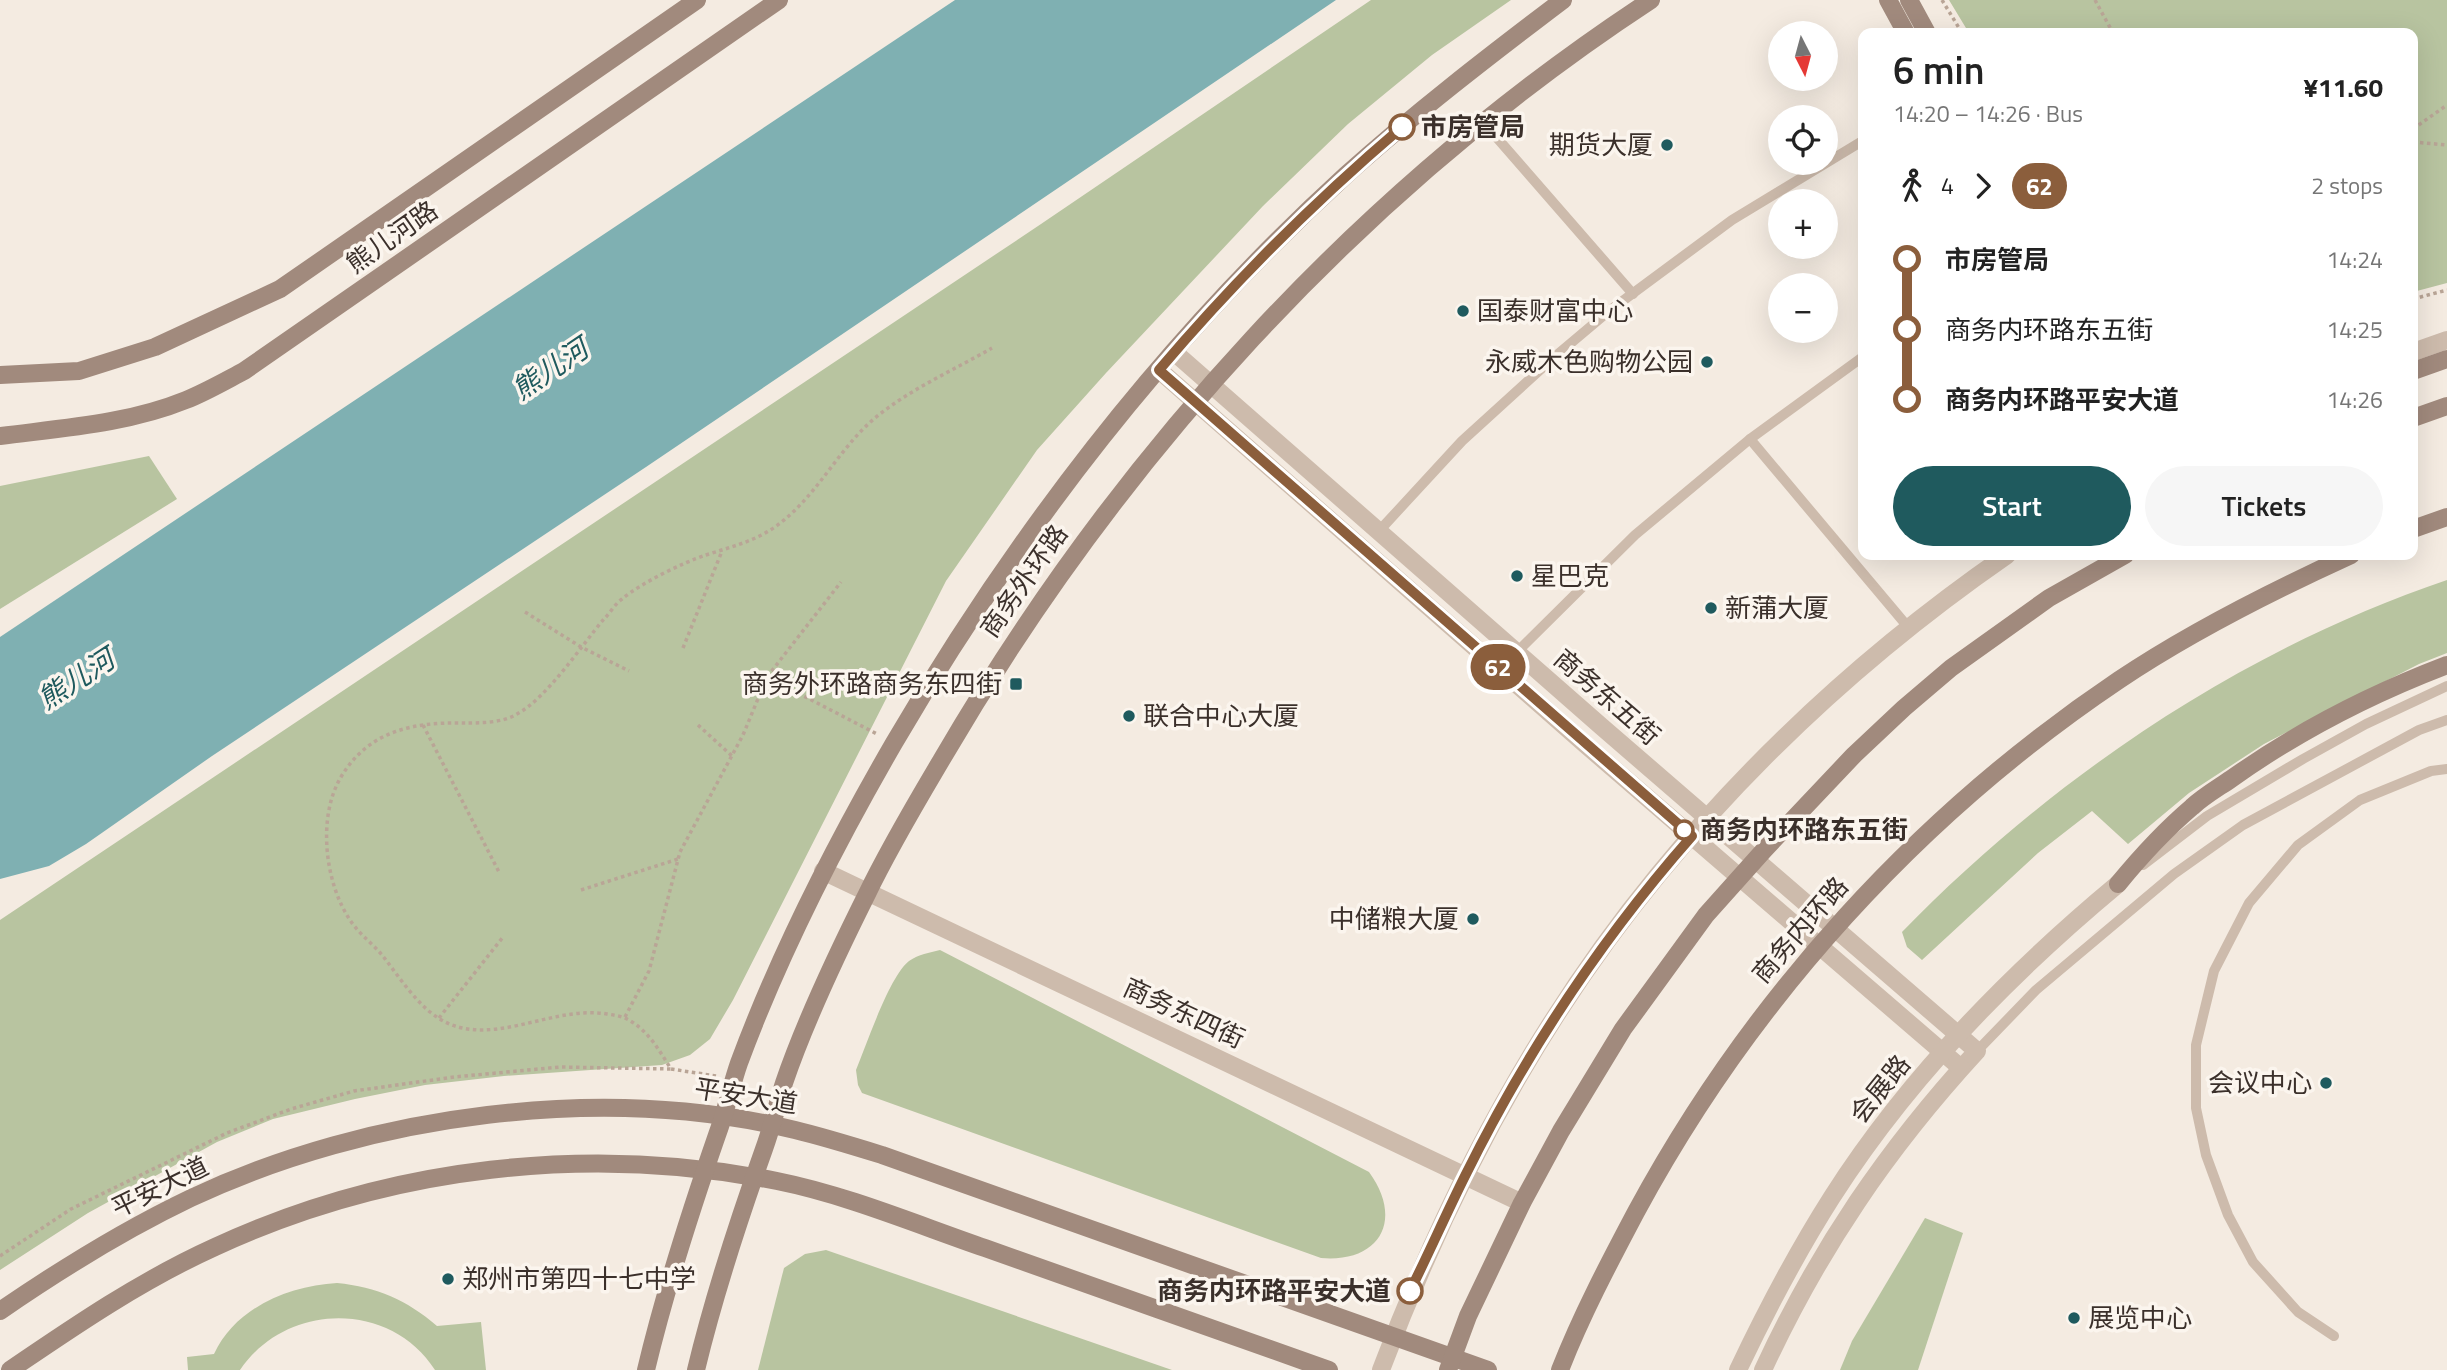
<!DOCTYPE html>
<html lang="en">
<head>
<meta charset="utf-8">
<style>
  body { margin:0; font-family:"Titillium Web","Noto Sans SC",sans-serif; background:#f6f6f6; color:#222; height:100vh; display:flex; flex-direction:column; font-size:26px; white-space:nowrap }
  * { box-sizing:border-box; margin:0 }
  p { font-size:23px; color:#767676 }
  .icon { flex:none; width:38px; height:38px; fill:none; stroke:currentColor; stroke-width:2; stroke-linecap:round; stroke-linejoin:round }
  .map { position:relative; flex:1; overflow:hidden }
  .panel { position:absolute; left:1858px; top:28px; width:560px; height:532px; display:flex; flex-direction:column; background:#fff; border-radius:14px; box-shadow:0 7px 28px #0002 }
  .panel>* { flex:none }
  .badge { padding:0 14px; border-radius:23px; font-size:24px; line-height:46px }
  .needle { width:46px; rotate:174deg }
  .fabs { position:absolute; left:1768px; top:21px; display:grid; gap:14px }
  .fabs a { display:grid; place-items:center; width:70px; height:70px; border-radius:50%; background:#fff; box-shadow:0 7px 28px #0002; font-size:35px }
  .map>.badge { position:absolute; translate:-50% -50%; box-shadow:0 0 0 4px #fff }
  .legs { display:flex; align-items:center; gap:10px; height:77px; padding:0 35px; font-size:23px }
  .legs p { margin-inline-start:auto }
  .summary { display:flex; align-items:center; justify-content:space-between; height:119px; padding:0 35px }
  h1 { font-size:38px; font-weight:600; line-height:52px }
  .button { display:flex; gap:14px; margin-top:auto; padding:14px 35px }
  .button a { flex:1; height:80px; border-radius:42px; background:#1f5a5e; color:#fff; font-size:28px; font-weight:600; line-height:80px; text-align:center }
  .button a+a { background:#f6f6f6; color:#222 }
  ul { padding:0 35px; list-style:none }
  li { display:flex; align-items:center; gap:24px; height:70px; font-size:26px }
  li i { display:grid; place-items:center; width:10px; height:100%; margin:0 9px; background:currentColor }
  li i::after { content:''; width:18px; height:18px; margin:-9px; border:5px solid; border-radius:50%; background:#fff }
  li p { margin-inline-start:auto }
  li:first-child i { background:linear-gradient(#0000 50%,currentColor 0) }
  li:last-child i { background:linear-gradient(currentColor 50%,#0000 0) }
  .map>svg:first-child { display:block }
  .green { fill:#b8c4a0 }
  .water { fill:#7fb0b2 }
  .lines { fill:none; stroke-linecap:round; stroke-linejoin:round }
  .path { stroke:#b9a596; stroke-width:3.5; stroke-dasharray:3.5 3.5; stroke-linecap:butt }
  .lane { stroke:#cdbbac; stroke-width:10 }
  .street { stroke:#cdbbac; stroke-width:18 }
  .secondary { stroke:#a18a7d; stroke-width:18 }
  .line-1-casing { stroke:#fff; stroke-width:16 }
  .line-1 { stroke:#8b5e3c; stroke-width:10 }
  .stop-1-dot { fill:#fff; stroke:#8b5e3c; stroke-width:3.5 }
  .poi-dot { fill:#1f5a5e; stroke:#fbf5ee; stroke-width:2.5 }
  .labels { text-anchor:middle; stroke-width:7; stroke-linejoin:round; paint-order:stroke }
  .stop-label { font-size:26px; font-weight:bold; fill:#3b302b; stroke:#fbf5ee; text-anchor:start }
  .poi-label { font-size:26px; fill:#3b302b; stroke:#fbf5ee; text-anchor:start }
  .street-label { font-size:26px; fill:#3b302b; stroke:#fbf5ee }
  .water-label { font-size:28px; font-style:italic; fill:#1f5a5e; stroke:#fbf5ee }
</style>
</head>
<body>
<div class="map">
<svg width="2447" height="1370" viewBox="0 0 2447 1370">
  <rect width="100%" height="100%" fill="#f4ebe1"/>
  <g class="green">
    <path d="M1371,0h140l-79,55 -84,69 -85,82 -157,167 -69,77 -91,131 -213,419 -23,39 -20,16 -28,10 -158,11 -79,9 -70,14 -82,20 -56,23 -129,71 -88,57v-350l1041,-696z"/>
    <path d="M1949,0h498v283l-34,9v-259h-444z"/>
    <path d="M149,456l28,43 -177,110v-123z"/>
    <path d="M2447,580v73l-28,11 -155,80 -75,49 -61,51 -36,-33 -54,42 -116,107 -15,-13 -5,-15c151,-155 339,-282 545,-352z"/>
    <path d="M940,950l429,222c35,48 11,91 -48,86l-459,-165 -4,-8 -2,-15c10,-24 34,-95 53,-109 10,-7 20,-8 31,-11z"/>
    <path d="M1925,1218l38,15 -45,137h-78l12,-29z"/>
    <path d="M826,1250l346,120h-414l26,-102 21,-14z"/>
    <path d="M337,1283c40,4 70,17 100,43l44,-4 5,48h-51c-45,-70 -149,-68 -195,0h-52l-1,-13 27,-3c22,-47 75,-68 123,-71z"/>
  </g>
  <path class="water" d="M955,0h381l-690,467 -434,289 -126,88 -37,22 -49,13v-242z"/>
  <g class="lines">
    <g class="path">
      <path d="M1942,0l20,33"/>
      <path d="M2095,0l18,33"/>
      <path d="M2413,129l34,-24"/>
      <path d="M2413,142l34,3"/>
      <path d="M2413,299l34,-9"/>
      <path d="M525,612l56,35 48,24"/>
      <path d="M683,648l39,-97"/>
      <path d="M767,677l110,57"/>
      <path d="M423,725l76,147"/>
      <path d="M698,725l34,31"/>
      <path d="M581,890l97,-31"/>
      <path d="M625,1017l24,-46 31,-119 63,-117 24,-58 74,-95"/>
      <path d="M439,1018l64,-81"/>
      <path d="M716,1076l-45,-7c-12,-19 -23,-39 -44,-50 -6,-3 -13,-4 -20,-5 -59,-10 -124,42 -177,-2 -19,-16 -33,-38 -48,-57 -10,-12 -23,-21 -32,-35 -25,-37 -33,-103 -9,-143 28,-47 73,-55 123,-54 16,0 39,0 53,-9 30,-16 64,-68 87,-95 6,-6 11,-15 18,-20 19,-16 60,-36 84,-44 24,-8 47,-13 69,-28 43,-31 62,-77 100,-109 35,-29 79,-48 117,-70"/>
      <path d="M0,1256l71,-47 156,-76 64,-24 63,-18 100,-14 106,-10 111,2"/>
    </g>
    <g class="lane">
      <path d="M1484,123l149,171"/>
      <path d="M1750,439l158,188"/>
      <path d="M1379,531l83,-90 90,-82 57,-48 123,-91 132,-80"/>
      <path d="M1517,652l118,-117 115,-96 114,-83"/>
      <path d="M2143,865l64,-49 96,-57 63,-35 81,-38"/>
      <path d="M1977,1051l59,-61 138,-116 69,-49 176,-95 28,-10"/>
      <path d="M2334,1336l-36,-24 -45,-50 -25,-47 -22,-60 -10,-47v-63l18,-74 35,-68 49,-58 62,-45 71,-29 16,-2"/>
    </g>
    <g class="street">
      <path d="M1174,352l428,375 375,324c-90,98 -158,198 -214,319"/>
      <path d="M2413,352l34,-12"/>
      <path d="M1159,370l427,375 375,323"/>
      <path d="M823,871l699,332"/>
      <path d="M1381,1370c66,-176 157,-349 277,-495 100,-122 219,-230 349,-320"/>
      <path d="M1738,1370c28,-59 59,-118 94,-173 76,-119 179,-224 286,-313"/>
    </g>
    <g class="secondary">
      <path d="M1888,0l18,33"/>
      <path d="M1909,0l18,33"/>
      <path d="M2413,371l34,-12"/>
      <path d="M0,375l79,-4 76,-24 125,-58 417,-289"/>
      <path d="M2413,418l34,-12"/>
      <path d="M0,436c62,-8 127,-12 186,-36 20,-8 39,-19 58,-29l535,-371"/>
      <path d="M2413,529l34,-12"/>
      <path d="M2118,884c23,-28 47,-54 74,-77 12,-11 26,-19 39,-28 66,-47 140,-85 216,-114"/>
      <path d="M0,1311c61,-42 124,-81 191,-113 178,-84 412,-115 604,-68 29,7 58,16 87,25l606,215"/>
      <path d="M10,1370c66,-45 132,-90 205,-123 175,-81 373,-103 562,-66 70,14 141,44 208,67 115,41 229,81 344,122"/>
      <path d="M646,1370c19,-80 44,-157 71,-235 9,-24 14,-49 22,-72 41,-111 96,-218 155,-320 123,-210 272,-404 452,-568 69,-62 143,-119 217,-175"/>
      <path d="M696,1370c18,-75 42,-148 68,-221 8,-22 13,-44 20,-66 21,-62 54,-131 83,-189 22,-46 49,-91 75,-135 176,-302 416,-567 709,-759"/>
      <path d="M1448,1370l20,-54 54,-113 39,-72 62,-102 83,-114 59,-66 89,-94 50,-47 47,-40 98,-70 76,-43"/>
      <path d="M1560,1370c21,-54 49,-107 76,-158 115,-213 282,-397 483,-532 73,-49 153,-89 232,-125"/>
    </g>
  </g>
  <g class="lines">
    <g class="line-1-casing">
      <path id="line-1" d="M1402,127c-87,74 -169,156 -243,243l533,466c-90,102 -167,219 -227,340 -19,38 -36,77 -55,115"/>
    </g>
    <use href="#line-1" class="line-1"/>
  </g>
  <g class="stop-1-dot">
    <circle cx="1402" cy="127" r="12"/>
    <circle cx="1684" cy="830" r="9"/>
    <circle cx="1410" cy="1291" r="12"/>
  </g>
  <g class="poi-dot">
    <circle cx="1667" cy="145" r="7"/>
    <circle cx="1463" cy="311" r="7"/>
    <circle cx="1707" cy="362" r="7"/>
    <circle cx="1517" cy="576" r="7"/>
    <circle cx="1711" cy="608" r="7"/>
    <rect x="1009" y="677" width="14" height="14" rx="3.5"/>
    <circle cx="1129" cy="716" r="7"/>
    <circle cx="1473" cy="919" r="7"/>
    <circle cx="2326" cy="1083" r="7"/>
    <circle cx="448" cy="1279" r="7"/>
    <circle cx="2074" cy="1318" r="7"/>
  </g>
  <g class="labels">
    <g class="stop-label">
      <text x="1421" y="136">市房管局</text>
      <text x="1700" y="839">商务内环路东五街</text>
      <text x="1391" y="1300" text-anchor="end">商务内环路平安大道</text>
    </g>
    <g class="poi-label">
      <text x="1653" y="154" text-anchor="end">期货大厦</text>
      <text x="1477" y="320">国泰财富中心</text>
      <text x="1693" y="371" text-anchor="end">永威木色购物公园</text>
      <text x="1531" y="585">星巴克</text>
      <text x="1725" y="617">新蒲大厦</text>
      <text x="1002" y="693" text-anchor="end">商务外环路商务东四街</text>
      <text x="1143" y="725">联合中心大厦</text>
      <text x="1459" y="928" text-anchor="end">中储粮大厦</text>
      <text x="2312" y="1092" text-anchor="end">会议中心</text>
      <text x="462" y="1288">郑州市第四十七中学</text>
      <text x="2088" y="1327">展览中心</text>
    </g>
    <g class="street-label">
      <text transform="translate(392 237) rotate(-35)" y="9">熊儿河路</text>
      <text transform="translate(1024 581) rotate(-55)" y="9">商务外环路</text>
      <text transform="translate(1607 697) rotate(41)" y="9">商务东五街</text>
      <text transform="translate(1800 930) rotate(-49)" y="9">商务内环路</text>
      <text transform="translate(1184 1013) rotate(25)" y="9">商务东四街</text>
      <text transform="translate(1880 1089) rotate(-51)" y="9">会展路</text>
      <text transform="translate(746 1096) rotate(9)" y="9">平安大道</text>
      <text transform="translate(160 1187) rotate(-26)" y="9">平安大道</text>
    </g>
    <g class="water-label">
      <text transform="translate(550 369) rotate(-34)" y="10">熊儿河</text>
      <text transform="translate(76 679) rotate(-33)" y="10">熊儿河</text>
    </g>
  </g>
</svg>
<div class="fabs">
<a><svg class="needle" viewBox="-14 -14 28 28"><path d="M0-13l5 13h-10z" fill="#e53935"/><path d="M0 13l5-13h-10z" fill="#767676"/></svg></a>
<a><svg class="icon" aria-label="locate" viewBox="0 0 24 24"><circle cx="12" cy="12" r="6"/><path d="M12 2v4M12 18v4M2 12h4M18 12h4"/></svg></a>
<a>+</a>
<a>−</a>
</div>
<b class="badge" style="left:1498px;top:667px;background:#8b5e3c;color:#fff">62</b>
<section class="panel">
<div class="summary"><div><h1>6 min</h1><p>14:20 – 14:26 · Bus</p></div><b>¥11.60</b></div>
<div class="legs"><svg class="icon" aria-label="walk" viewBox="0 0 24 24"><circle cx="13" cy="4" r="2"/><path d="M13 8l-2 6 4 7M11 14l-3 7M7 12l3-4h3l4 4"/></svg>4<svg class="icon" aria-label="forward" viewBox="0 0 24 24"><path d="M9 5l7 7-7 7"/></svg><b class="badge" style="background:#8b5e3c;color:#fff">62</b><p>2 stops</p></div>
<ul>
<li><i style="color:#8b5e3c"></i><b>市房管局</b><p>14:24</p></li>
<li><i style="color:#8b5e3c"></i><span>商务内环路东五街</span><p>14:25</p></li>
<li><i style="color:#8b5e3c"></i><b>商务内环路平安大道</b><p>14:26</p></li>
</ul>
<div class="button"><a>Start</a><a>Tickets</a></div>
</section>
</div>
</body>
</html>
